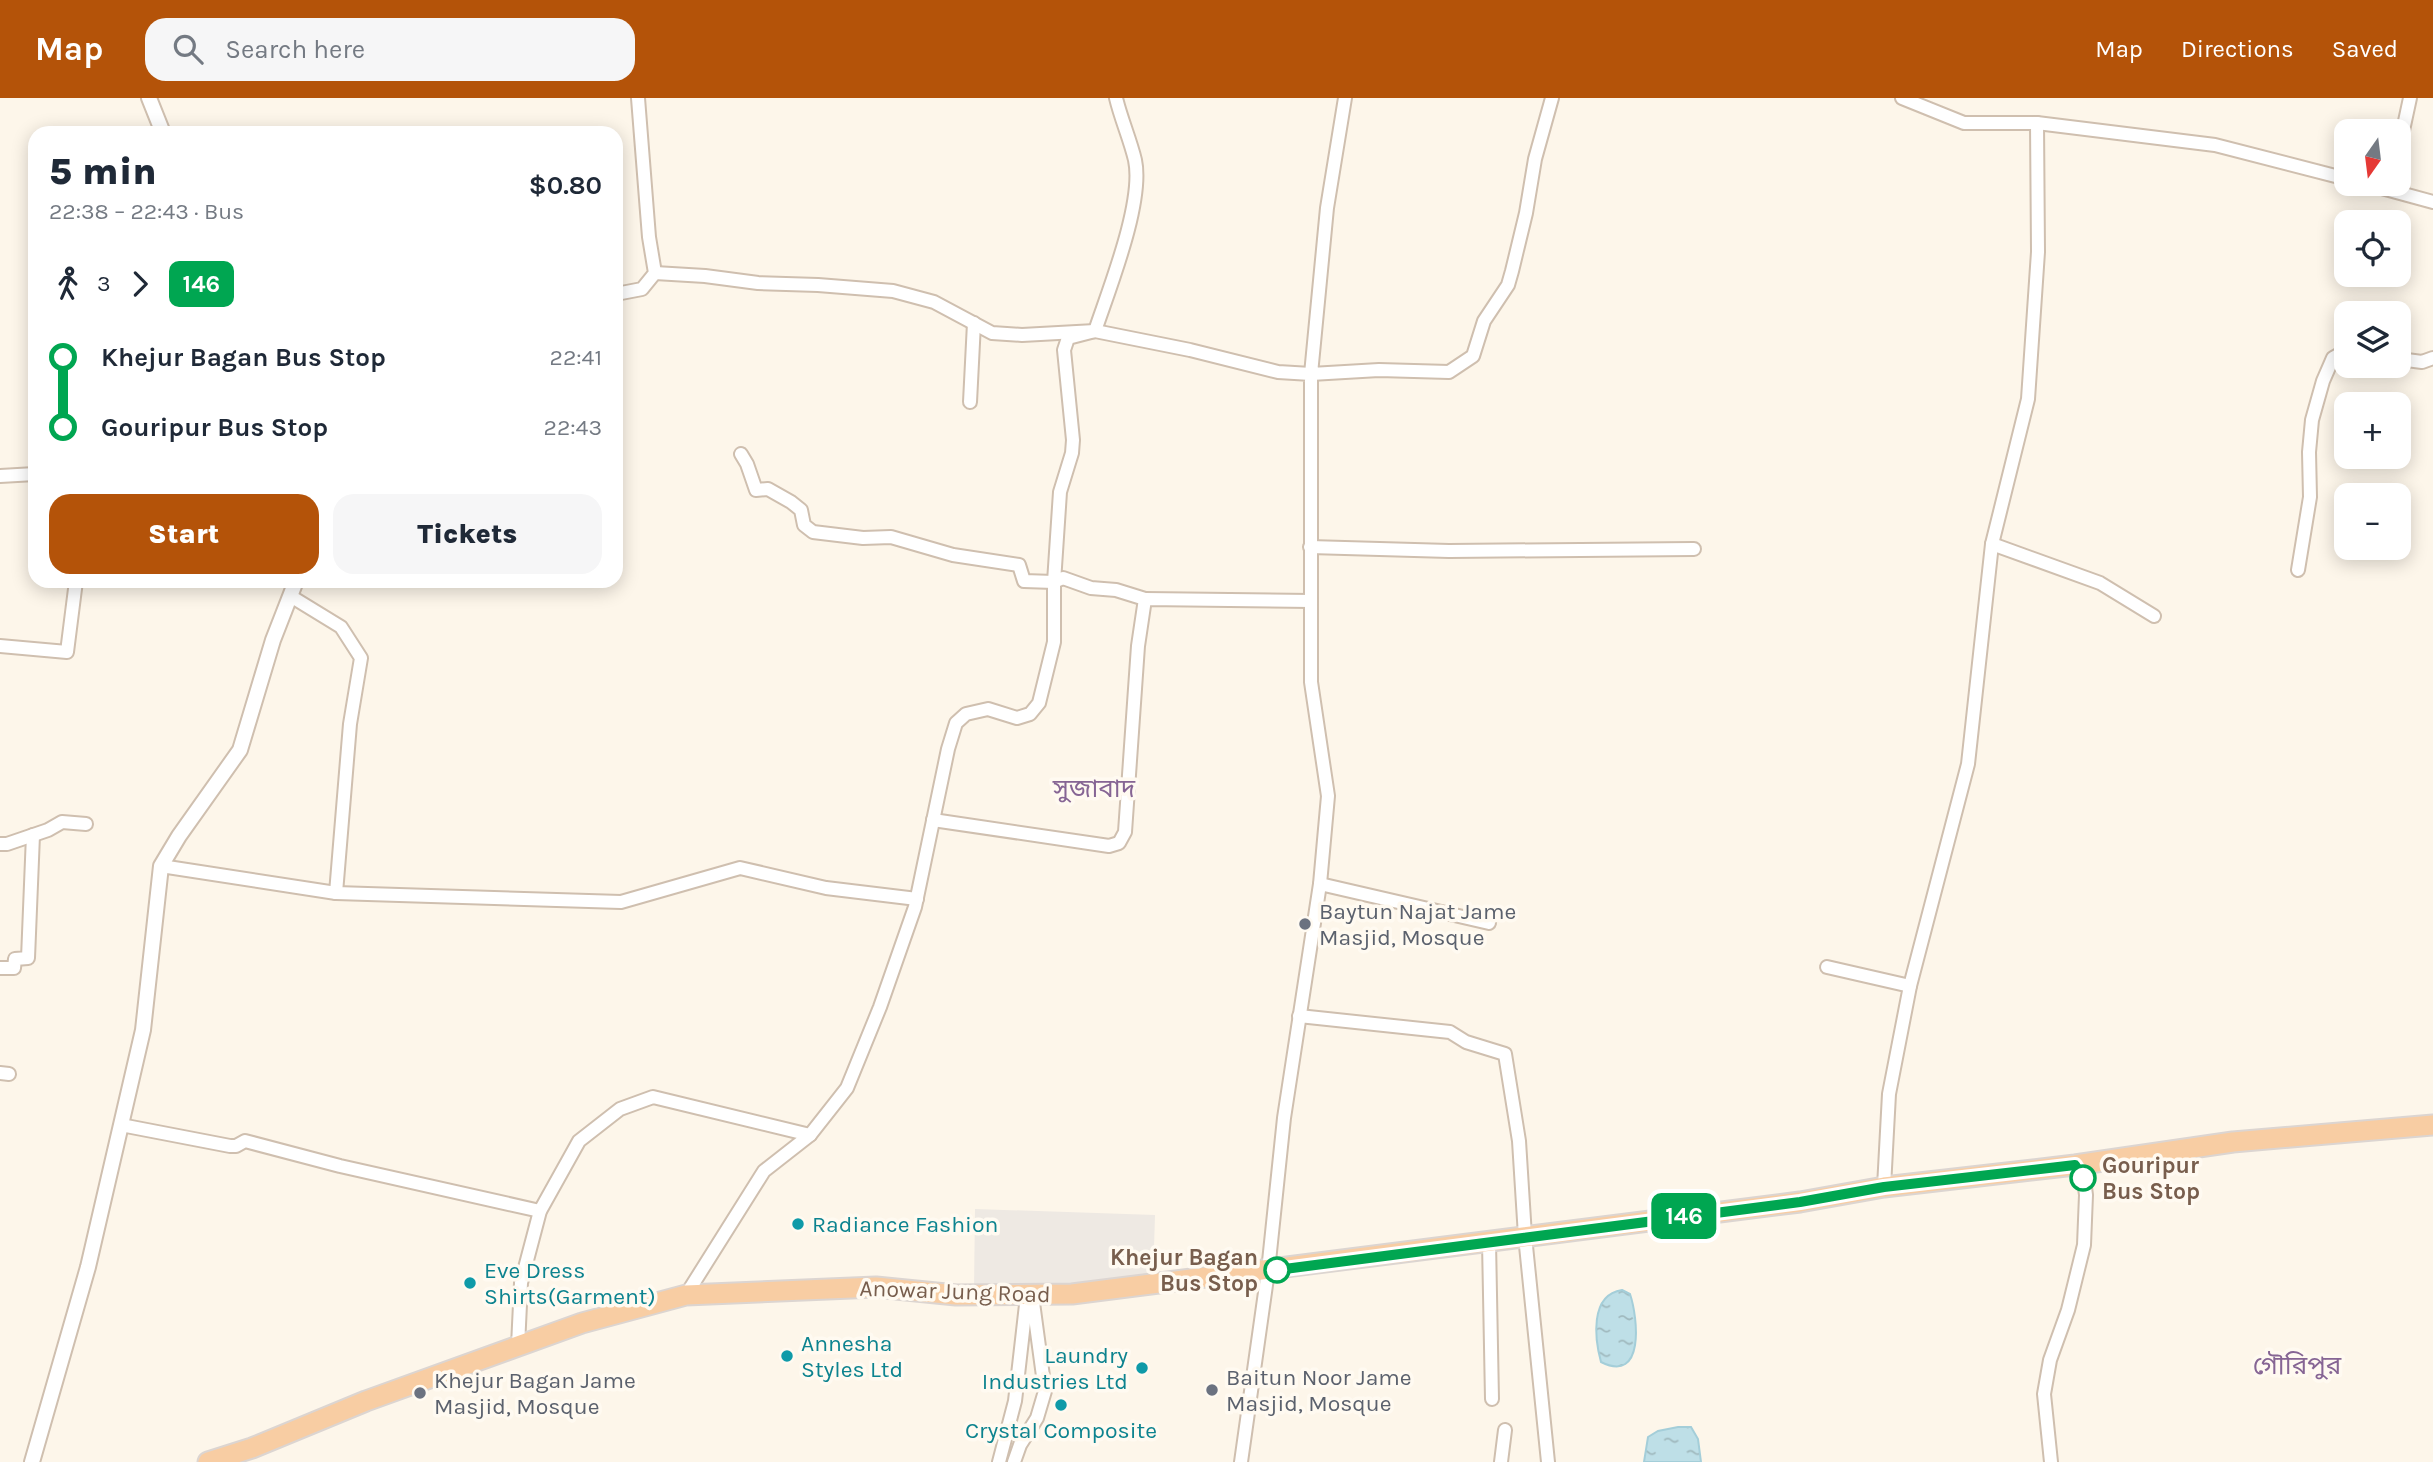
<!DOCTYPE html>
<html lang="en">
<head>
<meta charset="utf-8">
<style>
  body { margin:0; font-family:Karla,"Noto Sans Bengali",sans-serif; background:#f6f6f7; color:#1f2937; height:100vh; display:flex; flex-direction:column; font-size:26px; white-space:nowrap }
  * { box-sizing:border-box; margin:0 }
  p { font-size:23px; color:#747a83 }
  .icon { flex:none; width:38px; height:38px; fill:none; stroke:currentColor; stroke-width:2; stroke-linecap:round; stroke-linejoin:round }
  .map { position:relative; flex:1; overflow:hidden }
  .side { position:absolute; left:28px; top:28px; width:595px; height:462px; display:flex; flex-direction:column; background:#fff; border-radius:21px; box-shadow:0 4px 18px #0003 }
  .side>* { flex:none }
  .badge { padding:0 14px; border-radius:10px; font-size:24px; line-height:46px }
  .needle { width:46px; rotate:194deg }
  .buttons { position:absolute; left:2334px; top:21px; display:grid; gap:14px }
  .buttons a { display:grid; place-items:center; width:77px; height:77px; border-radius:14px; background:#fff; box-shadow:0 4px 18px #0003; font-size:35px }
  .map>.badge { position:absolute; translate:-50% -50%; box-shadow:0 0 0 4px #fff }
  .legs { display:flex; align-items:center; gap:10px; height:77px; padding:0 21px; font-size:23px }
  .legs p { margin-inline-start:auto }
  .headline { display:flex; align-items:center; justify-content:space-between; height:119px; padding:0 21px }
  h1 { font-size:38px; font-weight:800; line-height:52px }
  .cta { display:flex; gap:14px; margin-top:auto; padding:14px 21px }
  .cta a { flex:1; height:80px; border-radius:21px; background:#b45309; color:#fff; font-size:28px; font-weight:800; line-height:80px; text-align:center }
  .cta a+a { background:#f6f6f7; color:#1f2937 }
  ul { padding:0 21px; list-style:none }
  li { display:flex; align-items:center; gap:24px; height:70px; font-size:26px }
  li i { display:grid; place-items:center; width:10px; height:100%; margin:0 9px; background:currentColor }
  li i::after { content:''; width:18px; height:18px; margin:-9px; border:5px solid; border-radius:50%; background:#fff }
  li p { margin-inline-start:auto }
  li:first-child i { background:linear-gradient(#0000 50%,currentColor 0) }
  li:last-child i { background:linear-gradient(currentColor 50%,#0000 0) }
  header { display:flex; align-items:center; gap:42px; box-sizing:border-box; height:98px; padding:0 35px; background:#b45309; color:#fff }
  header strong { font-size:33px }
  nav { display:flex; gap:38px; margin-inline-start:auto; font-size:24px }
  .search { width:490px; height:63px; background:#f6f6f7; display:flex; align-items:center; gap:18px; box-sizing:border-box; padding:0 24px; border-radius:21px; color:#747a83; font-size:26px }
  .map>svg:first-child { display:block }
  .industrial { fill:#eee9e3 }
  .water { fill:url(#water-ripples); stroke:#a4ced9; stroke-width:2 }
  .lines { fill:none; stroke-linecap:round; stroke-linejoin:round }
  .minor-casing { stroke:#cfbfaf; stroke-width:16 }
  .tertiary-casing { stroke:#cfbfaf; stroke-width:18 }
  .trunk-casing { stroke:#dcd5d1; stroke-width:23 }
  .minor { stroke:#fff; stroke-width:12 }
  .tertiary { stroke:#fff; stroke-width:14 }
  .trunk { stroke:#f8cda3; stroke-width:19 }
  .line-1-casing { stroke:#fff; stroke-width:16 }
  .line-1 { stroke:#00a651; stroke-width:10 }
  .worship-dot { fill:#6b7280; stroke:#fffaf1; stroke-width:2.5 }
  .stop-1-dot { fill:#fff; stroke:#00a651; stroke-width:3.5 }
  .culture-dot { fill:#0f9aa8; stroke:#fffaf1; stroke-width:2.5 }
  .labels { text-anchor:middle; stroke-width:7; stroke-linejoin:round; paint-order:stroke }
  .worship-label { font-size:23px; fill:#5b616d; stroke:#fffaf1; text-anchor:start }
  .stop-label { font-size:23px; font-weight:bold; fill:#785e4d; stroke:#fffaf1; text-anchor:start }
  .culture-label { font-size:23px; fill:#0d838f; stroke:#fffaf1; text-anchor:start }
  .street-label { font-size:23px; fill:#785e4d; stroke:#fffaf1 }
  .quarter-label { font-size:26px; fill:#866594; stroke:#fffaf1 }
</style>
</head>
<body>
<header>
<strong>Map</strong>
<div class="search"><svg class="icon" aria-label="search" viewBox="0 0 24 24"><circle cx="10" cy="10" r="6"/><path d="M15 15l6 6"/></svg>Search here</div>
<nav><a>Map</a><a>Directions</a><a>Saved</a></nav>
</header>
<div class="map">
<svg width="2433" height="1364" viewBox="0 0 2433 1364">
  <defs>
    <pattern id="water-ripples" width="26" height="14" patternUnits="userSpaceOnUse" patternTransform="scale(1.75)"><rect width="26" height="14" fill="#bedfe7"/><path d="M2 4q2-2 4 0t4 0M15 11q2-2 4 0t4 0" fill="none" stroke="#9fb8bd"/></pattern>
  </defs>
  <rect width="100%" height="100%" fill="#fdf6ea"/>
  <path class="industrial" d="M975,1111l180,6 -2,66 -179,8z"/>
  <g class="water">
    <path d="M1622,1192l8,4c8,24 15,90 -29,68 -6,-22 -12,-67 21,-72z"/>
    <path d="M1678,1329h13l7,12 3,23h-57l4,-25 10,-6z"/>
  </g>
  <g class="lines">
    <g class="minor-casing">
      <g id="minor">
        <path d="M1345,0l-18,110 -16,166 68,-4 70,2 24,-16 11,-35 24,-36 4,-14 14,-58 9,-54 17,-61"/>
        <path d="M1902,0l62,25h73l178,22 132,34"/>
        <path d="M2399,51l11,-51"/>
        <path d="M2367,86l66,18"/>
        <path d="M655,175l50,3 53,7 60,2 75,6 41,11 58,31 30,2 73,-4 95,19 88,22 33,2v308l17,114 -8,88 -36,234 -16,153 -27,191"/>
        <path d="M616,196l26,-5 13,-16 -6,-36 -11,-139"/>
        <path d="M2399,261l23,3 11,-4"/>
        <path d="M970,304l4,-79"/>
        <path d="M741,356l6,10 9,26 12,-1 23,13 10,8 3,15 9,7 50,6 28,-1 62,18 66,10 5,16 30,1 9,-4 28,10 25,2 29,9"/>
        <path d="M0,378l35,-2"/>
        <path d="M1992,446l108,39 54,33"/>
        <path d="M1310,449l139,4 245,-2"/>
        <path d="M2298,472l12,-73 -1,-45 3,-32 11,-39 10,-23 14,-8"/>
        <path d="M292,499l49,30 20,31 -11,66 -14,169"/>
        <path d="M0,548l67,6 9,-71"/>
        <path d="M933,722l176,26 10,-3 6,-11 13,-186 7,-47 166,2"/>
        <path d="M0,746h7l41,-14 14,-8 24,2"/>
        <path d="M161,768l175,27 285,9 119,-34 86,20 91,11"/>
        <path d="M1320,786l169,39"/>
        <path d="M1827,869l83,19"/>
        <path d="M0,870h14l1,-9 13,-1 5,-123"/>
        <path d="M1299,918l151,16 16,10 39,12 14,87 6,95 23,226"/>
        <path d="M0,975l9,1"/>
        <path d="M121,1027l109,21h6l9,-5 95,25 200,45"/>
        <path d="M1884,1089l5,-93 21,-108 58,-222 24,-220 36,-145 10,-147 -1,-129"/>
        <path d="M1489,1144l3,157"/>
        <path d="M686,1197l78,-124 46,-36 37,-47 33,-81 35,-100 33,-158 8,-26 10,-9 22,-5 29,9 13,-4 9,-11 15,-61v-60l6,-90 12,-39 1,-13 -9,-90 4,-12 27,-7c14,-42 49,-129 40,-171 -5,-21 -14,-41 -19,-62"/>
        <path d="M518,1248l3,-63 19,-72 39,-70 41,-32 33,-12 157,38"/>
        <path d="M999,1364l16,-61 12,-105"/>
        <path d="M1014,1364l6,-17 17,-27 8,-27 -13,-96"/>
        <path d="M1501,1364l4,-32"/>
        <path d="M2051,1364l-7,-68 6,-34 18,-50 16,-65 2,-50 -2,-15 -9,-15"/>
      </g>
    </g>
    <g class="tertiary-casing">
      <g id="tertiary">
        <path d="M149,0l14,35"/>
        <path d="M32,1364l56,-195 55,-237 18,-164 18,-30 61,-86 33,-110 23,-59"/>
      </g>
    </g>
    <g class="trunk-casing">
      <path id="trunk" d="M208,1364l44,-14 114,-47 216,-78 104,-28 190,-8 80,8 116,-1 728,-92 84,-15 191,-22 158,-23 200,-17"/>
    </g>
    <use href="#minor" class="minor"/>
    <use href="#tertiary" class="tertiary"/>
    <use href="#trunk" class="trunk"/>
  </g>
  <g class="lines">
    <g class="line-1-casing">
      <path id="line-1" d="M1277,1172l523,-68 84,-15 191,-22 8,13"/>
    </g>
    <use href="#line-1" class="line-1"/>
  </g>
  <g class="worship-dot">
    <circle cx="1305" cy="826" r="7"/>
    <circle cx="1212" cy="1292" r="7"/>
    <circle cx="420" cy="1295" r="7"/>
  </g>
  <g class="stop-1-dot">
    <circle cx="2083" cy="1080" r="12"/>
    <circle cx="1277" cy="1172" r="12"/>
  </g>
  <g class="culture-dot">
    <circle cx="798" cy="1126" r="7"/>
    <circle cx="470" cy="1185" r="7"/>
    <circle cx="787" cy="1258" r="7"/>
    <circle cx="1142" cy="1270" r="7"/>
    <circle cx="1061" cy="1307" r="7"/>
  </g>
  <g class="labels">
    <g class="worship-label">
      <text x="1319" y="821">Baytun Najat Jame<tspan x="1319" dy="26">Masjid, Mosque</tspan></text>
      <text x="1226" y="1287">Baitun Noor Jame<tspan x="1226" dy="26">Masjid, Mosque</tspan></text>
      <text x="434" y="1290">Khejur Bagan Jame<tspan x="434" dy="26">Masjid, Mosque</tspan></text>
    </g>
    <g class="stop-label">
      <text x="2102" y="1075">Gouripur<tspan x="2102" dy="26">Bus Stop</tspan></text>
      <text x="1258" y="1167" text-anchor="end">Khejur Bagan<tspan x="1258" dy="26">Bus Stop</tspan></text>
    </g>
    <g class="culture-label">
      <text x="812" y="1134">Radiance Fashion</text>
      <text x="484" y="1180">Eve Dress<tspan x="484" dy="26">Shirts(Garment)</tspan></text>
      <text x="801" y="1253">Annesha<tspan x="801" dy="26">Styles Ltd</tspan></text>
      <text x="1128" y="1265" text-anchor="end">Laundry<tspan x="1128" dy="26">Industries Ltd</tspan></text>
      <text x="1061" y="1340" text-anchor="middle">Crystal Composite</text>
    </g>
    <g class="street-label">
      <text transform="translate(955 1193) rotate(2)" y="8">Anowar Jung Road</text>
    </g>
    <g class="quarter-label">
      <text x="1094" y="699">সুজাবাদ</text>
      <text x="2297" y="1276">গৌরিপুর</text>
    </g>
  </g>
</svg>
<div class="buttons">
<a><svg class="needle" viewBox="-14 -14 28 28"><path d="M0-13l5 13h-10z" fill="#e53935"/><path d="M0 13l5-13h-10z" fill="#747a83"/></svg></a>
<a><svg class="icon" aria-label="locate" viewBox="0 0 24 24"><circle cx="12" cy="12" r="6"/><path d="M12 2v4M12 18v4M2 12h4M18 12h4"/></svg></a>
<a><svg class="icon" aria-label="layers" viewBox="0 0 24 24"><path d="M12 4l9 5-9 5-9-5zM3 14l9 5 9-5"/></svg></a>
<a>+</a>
<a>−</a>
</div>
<b class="badge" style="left:1684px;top:1118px;background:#00a651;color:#fff">146</b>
<section class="side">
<div class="headline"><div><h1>5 min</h1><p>22:38 – 22:43 · Bus</p></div><b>$0.80</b></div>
<div class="legs"><svg class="icon" aria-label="walk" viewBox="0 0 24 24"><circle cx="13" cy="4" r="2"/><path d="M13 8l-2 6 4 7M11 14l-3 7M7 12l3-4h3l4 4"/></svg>3<svg class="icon" aria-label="forward" viewBox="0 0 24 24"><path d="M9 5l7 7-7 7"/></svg><b class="badge" style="background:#00a651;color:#fff">146</b></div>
<ul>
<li><i style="color:#00a651"></i><b>Khejur Bagan Bus Stop</b><p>22:41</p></li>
<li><i style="color:#00a651"></i><b>Gouripur Bus Stop</b><p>22:43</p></li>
</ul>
<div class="cta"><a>Start</a><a>Tickets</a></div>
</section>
</div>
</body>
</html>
